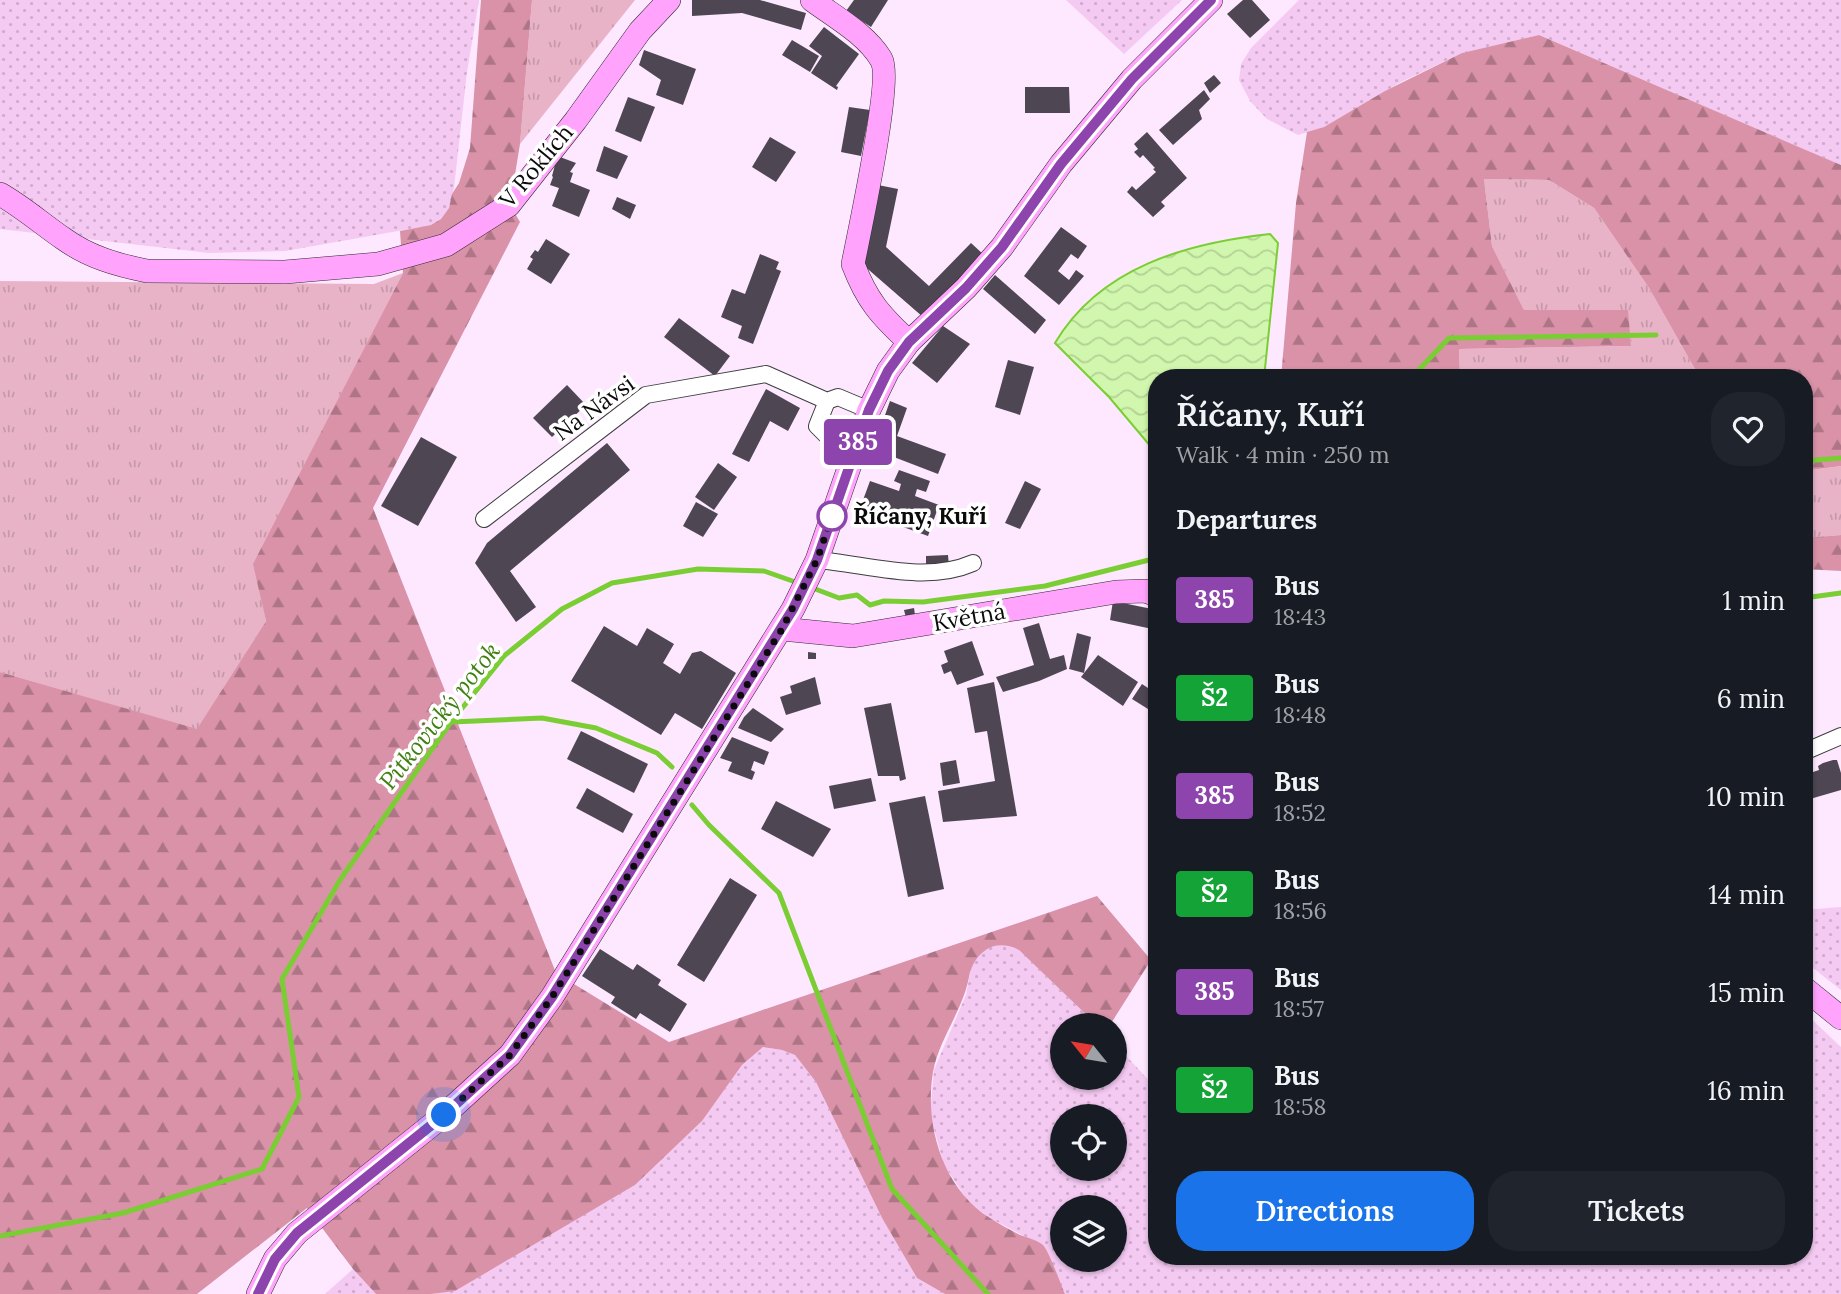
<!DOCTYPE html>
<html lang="en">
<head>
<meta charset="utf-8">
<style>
  body { margin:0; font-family:Lora,serif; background:#20242c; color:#f1f3f6; height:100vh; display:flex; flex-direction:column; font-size:26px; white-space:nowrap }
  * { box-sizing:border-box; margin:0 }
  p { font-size:23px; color:#9ea1a6 }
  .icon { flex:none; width:38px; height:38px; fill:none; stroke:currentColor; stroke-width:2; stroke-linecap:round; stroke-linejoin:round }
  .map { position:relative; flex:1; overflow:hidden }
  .drawer { position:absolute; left:1148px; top:369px; width:665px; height:896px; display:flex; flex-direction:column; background:#171b24; border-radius:28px; box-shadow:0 2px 5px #0004 }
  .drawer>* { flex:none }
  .badge { padding:0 14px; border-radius:5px; font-size:24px; line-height:46px }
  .needle { width:46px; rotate:300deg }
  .tools { position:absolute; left:1050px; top:1013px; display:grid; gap:14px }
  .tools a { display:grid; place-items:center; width:77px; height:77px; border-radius:50%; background:#171b24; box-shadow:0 2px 5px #0004; font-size:35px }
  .you { position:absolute; width:35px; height:35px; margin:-18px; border:5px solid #fff; border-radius:50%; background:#1a73e8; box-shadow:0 0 0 10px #1a73e833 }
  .map>.badge { position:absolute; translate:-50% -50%; box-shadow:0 0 0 4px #fff }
  h2 { padding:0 28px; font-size:26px; line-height:63px }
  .round { display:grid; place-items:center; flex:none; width:74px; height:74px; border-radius:28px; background:#20242c }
  .head { display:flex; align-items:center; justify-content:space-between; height:119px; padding:0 28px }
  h1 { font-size:33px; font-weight:600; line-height:52px }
  .button { display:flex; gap:14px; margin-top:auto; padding:14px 28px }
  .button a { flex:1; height:80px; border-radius:28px; background:#1a73e8; color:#fff; font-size:28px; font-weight:600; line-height:80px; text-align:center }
  .button a+a { background:#20242c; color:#f1f3f6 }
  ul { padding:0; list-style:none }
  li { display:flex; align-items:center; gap:21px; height:98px; padding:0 28px }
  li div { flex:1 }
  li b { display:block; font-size:26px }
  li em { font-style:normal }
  li .badge { min-width:77px; font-weight:700; text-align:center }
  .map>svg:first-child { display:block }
  .farmland { fill:url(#farmland-dots); fill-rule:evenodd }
  .grass { fill:url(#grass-tufts) }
  .forest { fill:url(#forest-firs) }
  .water { fill:url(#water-waves); stroke:#7ace33; stroke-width:2 }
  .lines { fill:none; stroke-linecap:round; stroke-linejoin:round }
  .stream { stroke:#7ace33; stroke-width:5 }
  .building { fill:#4e4753 }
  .street-casing { stroke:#3e3e3e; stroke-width:18 }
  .secondary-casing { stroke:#2d2d2d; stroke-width:24 }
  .street { stroke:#fff; stroke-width:16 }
  .secondary { stroke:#ffa3fc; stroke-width:23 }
  .line-casing { stroke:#fff; stroke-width:16 }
  .line { stroke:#8e44ad; stroke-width:10 }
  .walk { stroke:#0b0b0b; stroke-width:7; stroke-dasharray:0 12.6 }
  .stop-dot { fill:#fff; stroke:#8e44ad; stroke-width:3.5 }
  .labels { text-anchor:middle; stroke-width:7; stroke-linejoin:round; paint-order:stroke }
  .street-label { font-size:23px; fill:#0b0b0b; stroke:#fff }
  .stop-label { font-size:23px; font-weight:bold; fill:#0b0b0b; stroke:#fff; text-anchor:start }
  .water-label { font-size:24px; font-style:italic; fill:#428013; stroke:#fff }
</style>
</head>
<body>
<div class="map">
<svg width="1841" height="1294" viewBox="0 0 1841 1294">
  <defs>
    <pattern id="farmland-dots" width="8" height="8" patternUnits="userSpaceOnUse" patternTransform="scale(1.75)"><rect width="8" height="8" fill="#f4c9f2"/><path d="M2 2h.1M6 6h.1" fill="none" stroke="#d0abce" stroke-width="1.8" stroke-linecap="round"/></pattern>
    <pattern id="grass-tufts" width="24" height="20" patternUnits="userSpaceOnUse" patternTransform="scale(1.75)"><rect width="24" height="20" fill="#e9b3c7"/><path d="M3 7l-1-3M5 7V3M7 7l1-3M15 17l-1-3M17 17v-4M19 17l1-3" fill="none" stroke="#c699aa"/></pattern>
    <pattern id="forest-firs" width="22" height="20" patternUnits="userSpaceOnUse" patternTransform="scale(1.75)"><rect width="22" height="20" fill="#d992a8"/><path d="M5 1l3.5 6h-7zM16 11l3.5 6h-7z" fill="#ae7587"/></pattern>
    <pattern id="water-waves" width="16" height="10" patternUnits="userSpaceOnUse" patternTransform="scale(1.75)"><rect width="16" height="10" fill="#d1f6ad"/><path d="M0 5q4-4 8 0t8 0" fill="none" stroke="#b2d294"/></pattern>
  </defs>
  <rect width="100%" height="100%" fill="#fee8ff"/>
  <g class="farmland">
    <path d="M0,0h479l-12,72 -13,116 -5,20 -8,11 -9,6 -147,26 -76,2 -209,-24z"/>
    <path d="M1066,0h116l-58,54z"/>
    <path d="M1299,0h542v165l-302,-130 -77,18 -61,29 -77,45 -26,8 -31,-16 -17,-18 -11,-21 2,-16 10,-16z"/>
    <path d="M1841,907v83l-37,-29v-51z"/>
    <path d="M1007,944l12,6 78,75 -35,1v52h53v-34l42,45v167h647v-244l37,35v247h-776l-22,-48 -55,-29 -20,-16 -24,-36 -14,-51 4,-44 32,-75 5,-27 6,-13 12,-8zM1062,1116h53v53h-53zM1062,1208h53v52h-53z"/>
    <path d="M763,1047l19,3 13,5 21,27 66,136 35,60 28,16h-514l24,-4 180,-105 67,-64 40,-56z"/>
    <path d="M353,1269l23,25h-51z"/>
  </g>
  <g class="grass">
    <path d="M532,0h103l-115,144z"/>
    <path d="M1484,179l65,1 45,28 55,80 51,90h-240l-1,-29 172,-3 -4,-36h-103l-32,-64z"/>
    <path d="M403,273l-149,291 12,57 -69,109 -197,-58v-391l374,3z"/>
    <path d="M1841,466v69l-37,3v-67z"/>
  </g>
  <g class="forest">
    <path d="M481,0h51l-12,144 -10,61 10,17 -147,286 183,465 113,69 428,-146 54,64 -41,65h-13l-78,-75c-24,-13 -45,2 -50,27 -6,33 -30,62 -36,95 -9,53 10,117 57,146 9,6 19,11 28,16 7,3 19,6 25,11 6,6 18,40 22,49h-120l-28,-16 -35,-60 -66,-136 -21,-27 -13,-5 -19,-3 -21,18 -40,56 -67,64 -180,106 -24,3h-55l-23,-25 -46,-61 -110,86h-197v-622l197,57 69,-108 -13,-57 150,-291 -3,-42 31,-6 10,-6 8,-11 3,-14 7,-11 11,-35z"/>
    <path d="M1539,35l302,130v301l-37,5v-93h-104l-51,-90 -55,-80 -45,-28 -65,-1 8,67 32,64h104l3,36 -172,3 1,29h-179l15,-175 11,-71 17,-5 61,-36 77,-38z"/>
    <path d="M1841,535v36l-37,-2v-31z"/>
  </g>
  <path class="water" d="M1270,234l8,9 -14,135h-107v76l-48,-57 -54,-54c45,-76 132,-100 215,-109z"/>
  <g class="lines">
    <g class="stream">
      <path d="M1411,378l38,-40 207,-3"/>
      <path d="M1804,461l37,-3"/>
      <path d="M810,587l29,11 18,-3 13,10 14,-4 39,1 122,-16 112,-28"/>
      <path d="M1804,598l37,-5"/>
      <path d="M452,722l90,-4 54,10 61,25 15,14"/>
      <path d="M692,805l17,20 70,68 113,296 96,105"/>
      <path d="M0,1236l123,-23 139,-44 37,-72 -17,-118 58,-99 111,-158 53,-66 58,-47 50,-26 86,-14 66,2 37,13"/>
    </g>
  </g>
  <g class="building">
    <path d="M692,0h68l46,13 -5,17 -59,-17 -50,3z"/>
    <path d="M854,0h34l-17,27 -25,-16z"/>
    <path d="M1243,0h9l18,20 -20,18 -23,-24z"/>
    <path d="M824,27l35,27 -23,32 2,1 -1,3 -26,-17 11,-17 -13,-10z"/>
    <path d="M792,40l27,16 -9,16 -28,-17z"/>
    <path d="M644,50l52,19 -13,36 -27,-10 5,-15 -22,-15z"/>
    <path d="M1214,75l7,8 -11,10 -6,-10z"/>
    <path d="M1025,87h44l1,26h-45z"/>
    <path d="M1204,90l6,9 -11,11 3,9 -29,26 -14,-15z"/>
    <path d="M628,97l27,10 -14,35 -26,-11z"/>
    <path d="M849,107l21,3 -9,46 -20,-4z"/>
    <path d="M1147,132l40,46 -26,24 4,4 -12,11 -26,-25 5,-6 4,4 20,-18 -3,-3 2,-1 -12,-13 -3,3 -6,-6 4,-3 -4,-5z"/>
    <path d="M770,137l26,15 -20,30 -24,-15z"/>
    <path d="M604,146l24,10 -11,23 -21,-8z"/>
    <path d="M560,157l16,6 -6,9 3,1 -3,9 20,8 -11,27 -27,-11 7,-18 -9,-3 3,-8 -1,-1 3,-11z"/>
    <path d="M878,185l20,4 -12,58 43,39 42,-43 13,12 -61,62 -61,-53z"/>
    <path d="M617,197l19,8 -6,14 -18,-10z"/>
    <path d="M1061,227l26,19 -9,13 -7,-5 -13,17 11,9 7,-10 8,6 -25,29 -35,-29z"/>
    <path d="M546,239l24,15 -19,30 -24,-15 6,-10 -3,-2 5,-7 3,2z"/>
    <path d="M760,254l19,8 -3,7 5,2 -28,73 -15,-6 4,-12 -21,-9 11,-28 13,5z"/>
    <path d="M995,275l51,45 -11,14 -52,-45z"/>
    <path d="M679,318l51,38 -15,20 -51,-39z"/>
    <path d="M943,326l27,18 -33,39 -25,-20z"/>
    <path d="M1008,360l26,7 -14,48 -25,-8z"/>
    <path d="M567,385l19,20 -34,32 -19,-19z"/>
    <path d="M766,389l34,19 -12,23 -18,-10 -21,41 -17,-8z"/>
    <path d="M890,401l17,7 -10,28 49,18 -8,20 -65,-25z"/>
    <path d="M844,415l7,2 -3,9 -7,-3z"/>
    <path d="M421,437l36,20 -39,69 -37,-20z"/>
    <path d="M607,443l23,27 -120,101 26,36 -20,15 -41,-59 12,-20z"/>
    <path d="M718,463l19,14 -23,33 -19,-13z"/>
    <path d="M899,470l31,11 -4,11 -9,-3 -2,7 24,9 -11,31 -69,-25 11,-30 29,10 2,-7 -7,-3z"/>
    <path d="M1025,481l16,8 -21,40 -15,-6z"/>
    <path d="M696,502l22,12 -15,23 -20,-11z"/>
    <path d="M948,555l1,11h-23v-10z"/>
    <path d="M1113,601l44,9v20l-47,-10z"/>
    <path d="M914,608l1,7 -9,3 -2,-8z"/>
    <path d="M1039,623l11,36 14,-4 3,14 -28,12 -36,11 -7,-15 38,-12 -11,-37z"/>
    <path d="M604,626l33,20 10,-18 27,16 -11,19 17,11 12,-21 9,-2 35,22 -34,56 -27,-16 -14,22 -90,-54z"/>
    <path d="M1077,633l14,4 -7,36 -15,-4z"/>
    <path d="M972,641l12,34 -27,10 -6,-14 -7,3 -3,-9 7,-3 -4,-11z"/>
    <path d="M808,652l8,1v6h-8z"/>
    <path d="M1098,655l40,27 -15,24 -42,-29z"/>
    <path d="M815,677l6,27 -35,11 -6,-18 12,-4 -2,-7z"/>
    <path d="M994,682l23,134 -74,6 -5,-31 57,-10 -8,-50 -12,2 -8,-45z"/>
    <path d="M1142,684l15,10 -9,15 -16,-10z"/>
    <path d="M891,703l15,76 -6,2 -1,-5h-21l-14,-68z"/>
    <path d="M753,708l31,21 -13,13 -33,-14 6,-11z"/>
    <path d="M581,731l67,33 -14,29 -67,-34z"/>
    <path d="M732,737l37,15 -5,13 -10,-4 -3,9 4,2 -3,8 -24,-9 4,-9 -12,-4z"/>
    <path d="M956,760l4,23 -17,3 -3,-23z"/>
    <path d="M1833,760h4l4,13v17l-31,9 -6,-24 15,-5 -1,-4 5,-3z"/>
    <path d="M871,778l5,23 -42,8 -5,-23z"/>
    <path d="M587,788l46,26 -10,19 -47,-25z"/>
    <path d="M925,796l19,93 -36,8 -19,-94z"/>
    <path d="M776,801l55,28 -18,28 -52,-28z"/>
    <path d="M1157,832v24l-9,-20z"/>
    <path d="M730,878l27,17 -53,87 -27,-17z"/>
    <path d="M600,949l33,21 4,-6 24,16 -3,5 29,19 -17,28 -30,-19 -4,6 -25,-16 4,-6 -33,-21z"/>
  </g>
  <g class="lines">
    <g class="street-casing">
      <g id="street">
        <path d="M827,401l-10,25 14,14 24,10"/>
        <path d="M484,519l162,-124 120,-21 61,27 11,-4 31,13"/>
        <path d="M817,560c50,4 108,24 156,3"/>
        <path d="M1804,752l37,-16"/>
      </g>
    </g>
    <g class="secondary-casing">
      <g id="secondary">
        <path d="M812,0c23,17 54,34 69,59 12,19 -22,174 -28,205 14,37 28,52 56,78"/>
        <path d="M0,194c23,13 42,30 64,45 25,18 53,26 83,32l138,1 93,-8 68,-19 63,-40 67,-85 64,-89 29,-31"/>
        <path d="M782,629l71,7 263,-44 29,-1 12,4"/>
        <path d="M1804,988l37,30"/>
        <path d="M258,1294l17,-35 22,-26 147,-118 66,-60 42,-58 241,-388 24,-49 52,-150 19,-39 21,-29 57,-54 36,-41 59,-83 71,-85 79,-79"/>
      </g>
    </g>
    <use href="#street" class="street"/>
    <use href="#secondary" class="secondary"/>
  </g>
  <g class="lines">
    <g class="line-casing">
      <path id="line" d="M258,1294l17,-35 22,-26 147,-118 66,-60 42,-58 241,-388 24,-49 52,-150 19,-39 21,-29 57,-54 36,-41 59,-83 71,-85 79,-79"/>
    </g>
    <use href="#line" class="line"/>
    <path class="walk" d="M444,1115l66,-60 42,-58 230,-368 35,-69 15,-44"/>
  </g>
  <circle class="stop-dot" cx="832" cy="516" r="14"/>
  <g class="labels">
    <g class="street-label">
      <text transform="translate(536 166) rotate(-50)" y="8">V Roklích</text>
      <text transform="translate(594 408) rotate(-36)" y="8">Na Návsi</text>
      <text transform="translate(969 617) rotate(-10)" y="8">Květná</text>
    </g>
    <g class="stop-label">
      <text x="853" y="524">Říčany, Kuří</text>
    </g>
    <g class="water-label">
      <text transform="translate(440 716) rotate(-52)" y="8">Pitkovický potok</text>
    </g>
  </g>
</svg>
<div class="tools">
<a><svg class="needle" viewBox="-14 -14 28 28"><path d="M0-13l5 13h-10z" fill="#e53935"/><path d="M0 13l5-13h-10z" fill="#9ea1a6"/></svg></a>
<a><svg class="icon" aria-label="locate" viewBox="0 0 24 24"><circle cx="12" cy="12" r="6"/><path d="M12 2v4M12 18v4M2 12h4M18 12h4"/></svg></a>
<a><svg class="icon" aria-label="layers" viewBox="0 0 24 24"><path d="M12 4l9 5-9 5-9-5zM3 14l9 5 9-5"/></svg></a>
</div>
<div class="you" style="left:444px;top:1115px"></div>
<b class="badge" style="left:858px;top:442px;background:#8e44ad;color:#fff">385</b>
<section class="drawer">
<div class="head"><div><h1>Říčany, Kuří</h1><p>Walk · 4 min · 250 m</p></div><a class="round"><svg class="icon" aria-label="heart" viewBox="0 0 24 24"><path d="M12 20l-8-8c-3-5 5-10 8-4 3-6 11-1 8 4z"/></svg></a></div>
<h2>Departures</h2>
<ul>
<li><span class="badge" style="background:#8e44ad;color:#fff">385</span><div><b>Bus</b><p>18:43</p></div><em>1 min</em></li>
<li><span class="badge" style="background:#13a337;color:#fff">Š2</span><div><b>Bus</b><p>18:48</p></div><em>6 min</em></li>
<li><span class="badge" style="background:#8e44ad;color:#fff">385</span><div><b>Bus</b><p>18:52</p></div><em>10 min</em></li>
<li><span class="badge" style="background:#13a337;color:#fff">Š2</span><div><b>Bus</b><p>18:56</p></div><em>14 min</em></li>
<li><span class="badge" style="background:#8e44ad;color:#fff">385</span><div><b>Bus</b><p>18:57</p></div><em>15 min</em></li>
<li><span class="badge" style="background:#13a337;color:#fff">Š2</span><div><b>Bus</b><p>18:58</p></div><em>16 min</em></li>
</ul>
<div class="button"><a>Directions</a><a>Tickets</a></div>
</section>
</div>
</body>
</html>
